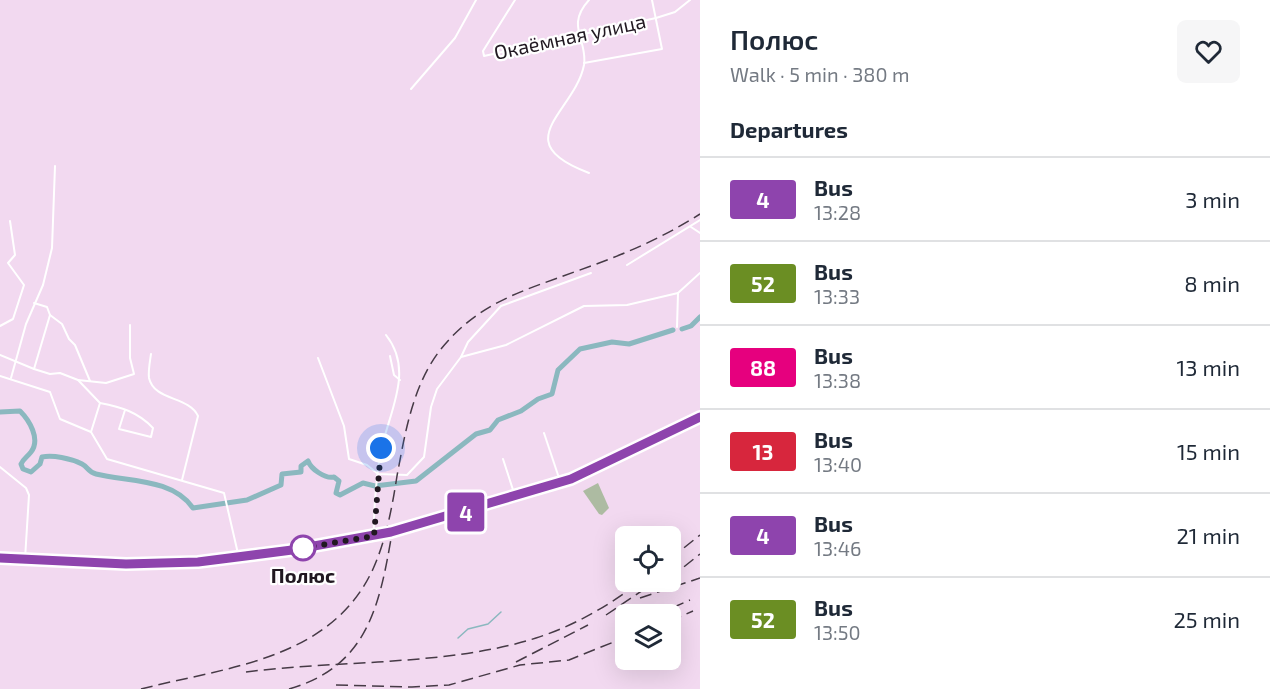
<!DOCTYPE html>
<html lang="en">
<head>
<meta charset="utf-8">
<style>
  body { margin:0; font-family:"Exo 2",sans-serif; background:#f6f6f7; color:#1f2937; height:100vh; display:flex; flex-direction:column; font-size:22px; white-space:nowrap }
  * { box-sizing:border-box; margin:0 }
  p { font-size:20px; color:#747a83 }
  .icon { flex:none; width:33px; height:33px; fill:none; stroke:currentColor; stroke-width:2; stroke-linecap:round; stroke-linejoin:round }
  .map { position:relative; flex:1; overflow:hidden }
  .panel { display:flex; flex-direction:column; background:#fff; width:570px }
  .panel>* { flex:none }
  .badge { padding:0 12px; border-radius:4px; font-size:21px; line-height:39px }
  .fabs { position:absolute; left:615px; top:526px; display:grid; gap:12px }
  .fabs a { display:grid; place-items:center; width:66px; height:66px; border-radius:9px; background:#fff; box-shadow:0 6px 24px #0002; font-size:30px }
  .you { position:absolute; width:30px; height:30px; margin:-15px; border:4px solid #fff; border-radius:50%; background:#1a73e8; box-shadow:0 0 0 9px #1a73e833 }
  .map>.badge { position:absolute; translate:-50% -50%; box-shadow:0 0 0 3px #fff }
  h2 { padding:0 30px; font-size:22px; line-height:54px }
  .round { display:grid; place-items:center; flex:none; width:63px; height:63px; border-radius:9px; background:#f6f6f7 }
  .summary { display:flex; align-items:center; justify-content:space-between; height:102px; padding:0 30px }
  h1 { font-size:28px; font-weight:600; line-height:45px }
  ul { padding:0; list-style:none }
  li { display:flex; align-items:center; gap:18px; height:84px; padding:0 30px; border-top:2px solid #e0e1e3 }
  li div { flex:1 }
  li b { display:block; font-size:22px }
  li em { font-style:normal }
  li .badge { min-width:66px; font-weight:700; text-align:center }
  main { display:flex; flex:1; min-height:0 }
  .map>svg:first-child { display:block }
  .green { fill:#adbba2 }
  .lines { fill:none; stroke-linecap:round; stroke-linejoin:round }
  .stream { stroke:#8bb8bf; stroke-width:1.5 }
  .river { stroke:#8bb8bf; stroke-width:5 }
  .minor { stroke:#fff; stroke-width:2 }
  .primary { stroke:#fff; stroke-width:4.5 }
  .rail { stroke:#463a46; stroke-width:1.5; stroke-dasharray:12 6; stroke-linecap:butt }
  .line-casing { stroke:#fff; stroke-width:14 }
  .line { stroke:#8e44ad; stroke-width:9 }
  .walk { stroke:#211821; stroke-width:6; stroke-dasharray:0 10.8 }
  .stop-dot { fill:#fff; stroke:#8e44ad; stroke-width:3 }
  .labels { text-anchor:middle; stroke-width:4.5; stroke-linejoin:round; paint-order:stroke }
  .street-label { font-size:20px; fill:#211821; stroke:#fff }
  .stop-label { font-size:20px; font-weight:bold; fill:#211821; stroke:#fff }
</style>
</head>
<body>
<main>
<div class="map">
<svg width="700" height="689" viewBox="0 0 700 689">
  <rect width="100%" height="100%" fill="#f2d9f0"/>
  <path class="green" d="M598,483l11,25 -7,7 -3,-1 -16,-23z"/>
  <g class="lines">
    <path class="stream" d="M458,638l10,-9 20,-5 13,-12"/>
    <g class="river">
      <path d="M682,329l9,-3 9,-9"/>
      <path d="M0,412l20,-1c9,9 21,28 11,41 -4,5 -7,6 -10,12l2,5 8,3 9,-8 2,-7c11,-2 28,1 40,7 6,3 6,8 14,10 32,8 76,4 97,34l54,-8 34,-15 1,-11 19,-2v-6l7,-5c3,8 17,18 26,16l5,4 -3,12 4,2 23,-12 12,3 41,-5 60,-47 14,-4 8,-10 23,-9 17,-12 14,-5 6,-24 22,-21 32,-7 17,2 44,-14"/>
    </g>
    <g class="minor">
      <path d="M515,0l-32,51 1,5 172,-38 19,-6 15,-12"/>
      <path d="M584,63l78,-14 -10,-49"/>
      <path d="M411,89l44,-51 21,-38"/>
      <path d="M589,173c-84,-31 -14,-61 -5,-108 4,-25 -19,-39 5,-65"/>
      <path d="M691,227l9,6"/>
      <path d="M627,265l73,-45"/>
      <path d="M34,303l13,4 3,8 12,9 7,15 6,6 15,36"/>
      <path d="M0,326l13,-7 11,-34 -16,-22 7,-8 -5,-34"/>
      <path d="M677,327l1,-34 22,-20"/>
      <path d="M151,354c-1,7 -3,17 -2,24 5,23 40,18 49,38l-16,64"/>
      <path d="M0,355l34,14 16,5 10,-1 18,7 22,23 -9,29"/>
      <path d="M390,356l4,19 6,5"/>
      <path d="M461,357l7,-15 33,-36 90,-33"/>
      <path d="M318,358l26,68 5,33 18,6 11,9 29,1 17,-18 7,-50 6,-18 24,-32 45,-12 78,-39 43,-1 51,-12"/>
      <path d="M34,369l16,-54"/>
      <path d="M0,376l50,16 10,27 31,13 16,27 117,34 15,65"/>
      <path d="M11,378l15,-54 17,-39 9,-37 3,-82"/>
      <path d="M78,380l28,3 28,-9 -4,-16v-33"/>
      <path d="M100,403c21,4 38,9 53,25l-2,9 -32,-8 6,-19"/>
      <path d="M544,433l16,48"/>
      <path d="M503,459l12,37"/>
      <path d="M0,467l26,21 3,7 -4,64"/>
      <path d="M374,536c-1,-20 3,-70 8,-89 8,-37 32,-77 4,-112"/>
    </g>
    <g class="primary">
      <path d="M393,532l178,-53 129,-62"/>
      <path d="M0,558c58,4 117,8 175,6 70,-3 141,-17 209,-30"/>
    </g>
    <g class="rail">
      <path d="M670,559l30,-24"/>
      <path d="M670,578l30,-24"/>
      <path d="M640,598l60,-20"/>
      <path d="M606,615l49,-33"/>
      <path d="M656,615l34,-15"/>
      <path d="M670,621l23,-10"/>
      <path d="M516,662l72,-37"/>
      <path d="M246,672c92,-12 203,-6 290,-34 38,-12 72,-32 104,-56"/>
      <path d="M336,685l76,2 37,-2 71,-20 49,-5 57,-23"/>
      <path d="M141,689c86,-22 190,-29 232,-120 13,-29 19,-61 24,-93 8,-43 16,-92 44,-127 38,-47 82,-58 136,-78 43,-15 84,-32 123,-57"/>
      <path d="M289,689c77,-22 90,-81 102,-150"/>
    </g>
  </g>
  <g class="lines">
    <g class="line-casing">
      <path id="line" d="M0,558l126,6 72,-2 94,-12 99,-18 180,-53 129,-62"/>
    </g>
    <use href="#line" class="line"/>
    <path class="walk" d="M303,548l71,-12 7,-88"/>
  </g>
  <circle class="stop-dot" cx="303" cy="548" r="12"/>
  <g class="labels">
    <g class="street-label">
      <text transform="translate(570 37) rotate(-12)" y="7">Окаёмная улица</text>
    </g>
    <g class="stop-label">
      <text x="303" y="583">Полюс</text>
    </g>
  </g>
</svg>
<div class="fabs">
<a><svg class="icon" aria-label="locate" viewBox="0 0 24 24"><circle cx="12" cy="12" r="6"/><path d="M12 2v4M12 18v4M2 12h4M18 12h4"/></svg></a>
<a><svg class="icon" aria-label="layers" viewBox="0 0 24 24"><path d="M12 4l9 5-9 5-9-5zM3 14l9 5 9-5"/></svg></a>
</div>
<div class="you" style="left:381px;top:448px"></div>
<b class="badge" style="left:466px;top:512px;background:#8e44ad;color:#fff">4</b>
</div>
<section class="panel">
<div class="summary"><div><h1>Полюс</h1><p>Walk · 5 min · 380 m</p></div><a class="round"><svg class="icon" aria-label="heart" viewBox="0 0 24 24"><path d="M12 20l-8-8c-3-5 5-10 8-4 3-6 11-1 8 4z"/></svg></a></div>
<h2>Departures</h2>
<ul>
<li><span class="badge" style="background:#8e44ad;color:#fff">4</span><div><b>Bus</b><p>13:28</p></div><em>3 min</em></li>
<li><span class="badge" style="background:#6b8e23;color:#fff">52</span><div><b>Bus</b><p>13:33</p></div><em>8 min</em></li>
<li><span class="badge" style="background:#e6007e;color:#fff">88</span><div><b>Bus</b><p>13:38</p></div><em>13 min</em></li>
<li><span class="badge" style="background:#d7263d;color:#fff">13</span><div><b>Bus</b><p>13:40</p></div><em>15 min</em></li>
<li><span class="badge" style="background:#8e44ad;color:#fff">4</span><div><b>Bus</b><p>13:46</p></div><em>21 min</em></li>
<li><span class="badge" style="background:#6b8e23;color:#fff">52</span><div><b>Bus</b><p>13:50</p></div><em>25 min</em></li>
</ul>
</section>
</main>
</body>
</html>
